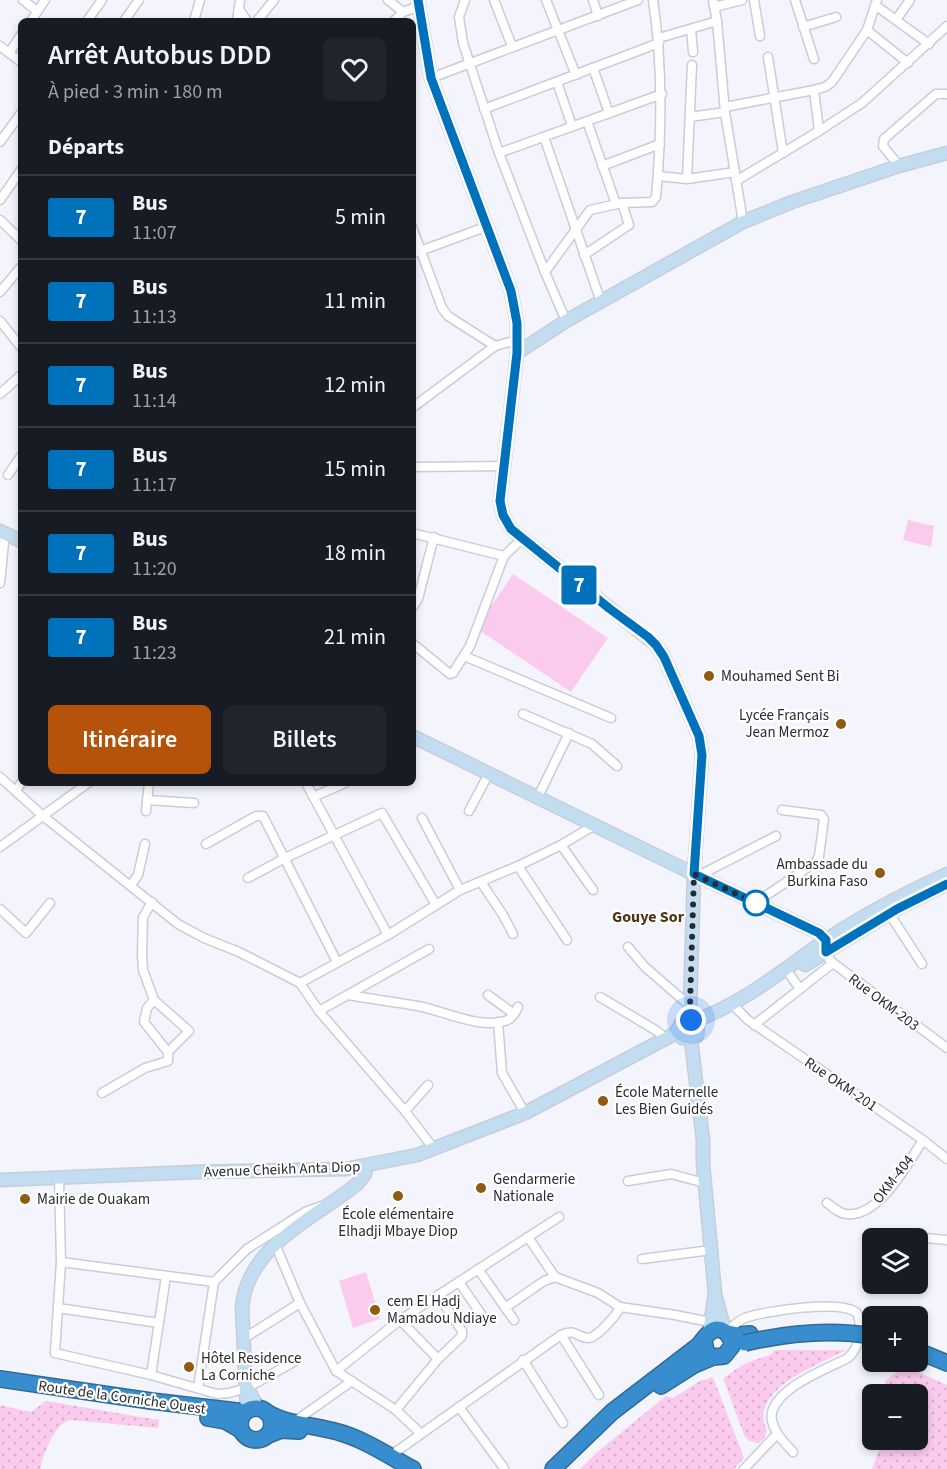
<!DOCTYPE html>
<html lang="fr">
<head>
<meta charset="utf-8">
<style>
  body { margin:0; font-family:"Source Sans 3",sans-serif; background:#20242c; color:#f1f3f6; height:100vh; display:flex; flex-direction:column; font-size:22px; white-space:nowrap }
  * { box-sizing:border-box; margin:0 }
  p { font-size:20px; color:#9ea1a6 }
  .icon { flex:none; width:33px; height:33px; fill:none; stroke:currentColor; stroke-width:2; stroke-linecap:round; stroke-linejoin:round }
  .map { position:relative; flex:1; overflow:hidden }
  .details { position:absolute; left:18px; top:18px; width:398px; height:768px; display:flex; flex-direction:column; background:#171b24; border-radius:9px; box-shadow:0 3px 9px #0003 }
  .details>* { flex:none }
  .badge { padding:0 12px; border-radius:4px; font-size:21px; line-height:39px }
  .tools { position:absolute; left:862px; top:1228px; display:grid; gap:12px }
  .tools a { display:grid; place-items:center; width:66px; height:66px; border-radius:9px; background:#171b24; box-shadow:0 3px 9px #0003; font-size:30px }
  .you { position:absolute; width:30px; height:30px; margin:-15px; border:4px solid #fff; border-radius:50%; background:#1a73e8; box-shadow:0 0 0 9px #1a73e833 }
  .map>.badge { position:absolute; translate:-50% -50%; box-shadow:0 0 0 3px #fff }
  h2 { padding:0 30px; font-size:22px; line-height:54px }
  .round { display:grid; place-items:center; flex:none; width:63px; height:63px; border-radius:9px; background:#20242c }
  .head { display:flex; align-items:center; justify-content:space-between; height:102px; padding:0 30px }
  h1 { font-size:28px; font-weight:600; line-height:45px }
  .cta { display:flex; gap:12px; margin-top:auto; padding:12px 30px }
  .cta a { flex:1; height:69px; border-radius:9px; background:#b45309; color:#fff; font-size:24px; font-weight:600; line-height:69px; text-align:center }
  .cta a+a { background:#20242c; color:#f1f3f6 }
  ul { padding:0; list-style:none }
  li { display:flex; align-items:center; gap:18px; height:84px; padding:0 30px; border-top:2px solid #363941 }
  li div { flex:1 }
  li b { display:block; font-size:22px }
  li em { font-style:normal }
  li .badge { min-width:66px; font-weight:700; text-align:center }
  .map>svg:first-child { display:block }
  .grass { fill:url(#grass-dots) }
  .park { fill:#fbcbee }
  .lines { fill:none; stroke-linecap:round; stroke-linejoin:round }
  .street-casing { stroke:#c8ccdc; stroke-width:11 }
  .secondary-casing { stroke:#c8ccdc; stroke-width:15 }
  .highway-casing { stroke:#326a96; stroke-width:18 }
  .street { stroke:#fff; stroke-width:8 }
  .secondary { stroke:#c3ddf0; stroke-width:12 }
  .highway { stroke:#378dcd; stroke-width:15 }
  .highway-bridge-casing { stroke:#326a96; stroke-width:18; stroke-linecap:butt }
  .highway-bridge { stroke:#378dcd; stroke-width:15 }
  .line-casing { stroke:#fff; stroke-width:14 }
  .line { stroke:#0072bc; stroke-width:9 }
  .walk { stroke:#282a30; stroke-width:6; stroke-dasharray:0 10.8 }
  .poi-dot { fill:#905a0f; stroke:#fff; stroke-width:2 }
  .stop-dot { fill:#fff; stroke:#0072bc; stroke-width:3 }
  .labels { text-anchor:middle; stroke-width:4.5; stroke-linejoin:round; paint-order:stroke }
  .poi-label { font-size:15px; fill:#282a30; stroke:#fff; text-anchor:start }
  .street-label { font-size:15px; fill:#282a30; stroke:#fff }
  .neighbourhood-label { font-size:16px; font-weight:bold; fill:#4f3414; stroke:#fff }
</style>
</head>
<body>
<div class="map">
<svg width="947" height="1469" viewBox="0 0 947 1469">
  <defs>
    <pattern id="grass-dots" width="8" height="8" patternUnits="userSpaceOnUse" patternTransform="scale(1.5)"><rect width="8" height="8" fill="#fbcbee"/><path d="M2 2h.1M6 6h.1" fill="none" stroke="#d7aecc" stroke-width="1.8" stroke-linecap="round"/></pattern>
  </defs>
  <rect width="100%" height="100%" fill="#f4f5fc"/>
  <g class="grass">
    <path d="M774,1350h72c-26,14 -99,40 -79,80l-3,9 -6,4 -9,-2 -5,-6 -21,-57 23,-15 26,-9z"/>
    <path d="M898,1371h18l31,14v84h-75l11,-29h35v-45h-31l-2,-14z"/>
    <path d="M713,1377l31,81 -10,11h-154l16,-16 70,-57 7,2 27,-17z"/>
    <path d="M46,1401l113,19 -1,8 -88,-8c-17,5 -26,34 -30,49h-40v-64l31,7z"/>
  </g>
  <g class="park">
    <path d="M908,520l26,6 -3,21 -28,-7z"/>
    <path d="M513,574l95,64 -37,54 -95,-64z"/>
    <path d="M366,1272l14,47 -27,9 -14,-47z"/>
  </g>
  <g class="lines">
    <g class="street-casing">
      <g id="street">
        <path d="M23,0l14,11"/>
        <path d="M388,0l15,12 16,-6"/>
        <path d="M465,0l-6,17 4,26 36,110 46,119 21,49"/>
        <path d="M494,0l18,46"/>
        <path d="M546,0l30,75"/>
        <path d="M593,0l5,16"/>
        <path d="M713,0l4,21 8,91 18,110"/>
        <path d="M754,0l6,36"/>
        <path d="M795,0l19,59"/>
        <path d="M875,5l54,39"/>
        <path d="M714,7l28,-7"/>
        <path d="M239,9l8,12"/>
        <path d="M896,20l14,-20"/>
        <path d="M31,21l14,-21"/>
        <path d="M87,21l15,-21"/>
        <path d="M124,21l15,-21"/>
        <path d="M194,21l6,-21"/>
        <path d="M237,21l3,-21"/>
        <path d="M257,21l17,-21"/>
        <path d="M394,21l9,-9"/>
        <path d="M803,27l33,-10"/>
        <path d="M691,29l2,23"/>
        <path d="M867,30l41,33"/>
        <path d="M659,38l58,-17"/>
        <path d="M0,46l21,16"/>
        <path d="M9,53l12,-18"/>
        <path d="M768,57l15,96"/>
        <path d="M593,68l16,45"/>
        <path d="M431,78l207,-78"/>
        <path d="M557,82l15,44"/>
        <path d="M814,90l5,41"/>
        <path d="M725,107l89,-17 11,-3 7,-5 35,-52 10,-30"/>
        <path d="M484,109l175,-66"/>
        <path d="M690,117l35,-5"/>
        <path d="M587,121l29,83"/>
        <path d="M544,137l57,165"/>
        <path d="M0,142l21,-29"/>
        <path d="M499,153l163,-59"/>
        <path d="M602,166l58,-22"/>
        <path d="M899,166l-16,-20 1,-7 52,-45h11"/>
        <path d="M658,176l29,3 48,-7"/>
        <path d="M687,179l5,-114"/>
        <path d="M736,181l83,-50 43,-28 85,-77"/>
        <path d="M0,200l21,-30"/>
        <path d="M0,220l21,20"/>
        <path d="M412,227l30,81 6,8 47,30"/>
        <path d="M412,254l76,-28"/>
        <path d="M584,255l45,-30 -7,-22"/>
        <path d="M545,272l45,-62 32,-7 30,-1 4,-5c6,-66 7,-131 -3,-197"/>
        <path d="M0,292l21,-25"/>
        <path d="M0,321l21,26"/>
        <path d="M0,394l21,-19"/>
        <path d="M412,408l83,-62 22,-6"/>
        <path d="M412,467l94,-1"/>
        <path d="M8,475l13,-19"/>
        <path d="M412,533l92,23 18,-17"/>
        <path d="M0,583l5,-50"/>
        <path d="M412,608l6,-9 16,-62"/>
        <path d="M412,643l38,31 3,-1 17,-27 34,-90"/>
        <path d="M464,656l147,62"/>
        <path d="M523,714l69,30 25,22"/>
        <path d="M0,777l43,39 135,108 26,14 35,14 61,31 19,28 86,100 29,38"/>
        <path d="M306,783l82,152"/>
        <path d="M16,791l5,-8"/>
        <path d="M313,797l32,-14"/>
        <path d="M538,797l31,-64"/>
        <path d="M147,800l47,3"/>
        <path d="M146,811l3,-28"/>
        <path d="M469,811l20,-38"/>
        <path d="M422,818l38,72"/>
        <path d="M206,844l50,-28h7l74,146"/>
        <path d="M561,845l32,45"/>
        <path d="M0,847l88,-64"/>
        <path d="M518,866l49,74"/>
        <path d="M698,876l78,-40"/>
        <path d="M248,878l37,-20 97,-45 54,92"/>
        <path d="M481,882l22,33 10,19"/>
        <path d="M131,885l7,-10 7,-31"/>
        <path d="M755,903l61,-41 3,-6 5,-37 -3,-4 -39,-5"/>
        <path d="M0,909l26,24 24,-30"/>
        <path d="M889,913l33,51"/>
        <path d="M628,947l17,20 45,39"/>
        <path d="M826,949l2,9 5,5 114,85"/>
        <path d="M790,975l10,14"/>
        <path d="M300,983l88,-48 72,-45 58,-24 43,-21 34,-20"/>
        <path d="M348,995c23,4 47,7 70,11 26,5 61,23 87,15 7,-2 10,-8 13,-14"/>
        <path d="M488,995l26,19"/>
        <path d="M600,997l57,34 9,8"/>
        <path d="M154,1000l35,31 -21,21"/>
        <path d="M736,1008l12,12 175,120 24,19"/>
        <path d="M319,1011l110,-62"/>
        <path d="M498,1022l4,51 23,40"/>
        <path d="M754,1025l79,-62"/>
        <path d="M102,1093l43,-25 23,-7v-9l-24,-30 3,-14 7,-8 -11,-30 -1,-15 1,-38 9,-15"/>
        <path d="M405,1111l23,-26"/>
        <path d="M59,1177l2,85 -6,91 96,22 66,19 12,-1 18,-5 50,-28"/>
        <path d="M628,1181l43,-7 34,9"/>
        <path d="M827,1203c6,4 12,11 20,11 32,4 61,-51 76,-74"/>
        <path d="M903,1236l44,4"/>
        <path d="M528,1237l27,40"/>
        <path d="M275,1244l25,59 36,68 60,39 24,23"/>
        <path d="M642,1259l69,-9"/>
        <path d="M61,1262l153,20"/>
        <path d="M478,1269l36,51"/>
        <path d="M459,1282l22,32"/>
        <path d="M58,1308l101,15"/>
        <path d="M505,1308l39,-27 11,-4 43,16 22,14 55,8 35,7"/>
        <path d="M400,1320l38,39"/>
        <path d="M726,1331c6,-4 12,-10 19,-13 20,-7 96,-19 112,-5 6,15 3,34 -9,45 -21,11 -82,33 -76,63 3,13 13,22 21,31"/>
        <path d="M561,1335l38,60"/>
        <path d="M243,1339l57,-36"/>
        <path d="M523,1360l40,63"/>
        <path d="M336,1371l64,-51 159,-103"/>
        <path d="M151,1375l15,-99"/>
        <path d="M198,1388l16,-106 33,-33 58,-37 16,-6"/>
        <path d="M459,1407l45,61"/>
        <path d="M396,1410l42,-51 24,-23v-5l-24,-36"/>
        <path d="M294,1422l58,-41"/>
        <path d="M390,1456l171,-121c15,-7 16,3 28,3 8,-1 28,-23 31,-31"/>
        <path d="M744,1469l33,-35"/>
      </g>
    </g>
    <g class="secondary-casing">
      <g id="secondary">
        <path d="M418,0l13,78 80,213 6,32v30l-17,148 3,14 8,14 145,116 8,12 35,79 3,19 -8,119 -4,132 -2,14 -7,3 -3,6 4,9 9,2 6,-4 1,-10 -4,-5 -6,-1"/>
        <path d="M517,353l49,-32 177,-99 49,-20 107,-36 48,-13"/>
        <path d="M0,531l21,10"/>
        <path d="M412,736l282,138 125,59 7,7"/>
        <path d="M805,965l92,-56 50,-25"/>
        <path d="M694,1021c50,-18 89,-51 132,-81 38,-26 80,-47 121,-66"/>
        <path d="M691,1040l12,100v23l12,131 -6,38"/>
        <path d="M0,1180l195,-8 151,-3 71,-14 108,-42 153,-81"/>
        <path d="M716,1298l9,33"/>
        <path d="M248,1389l10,19"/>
        <path d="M247,1410l-5,-103c6,-62 72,-88 115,-123l8,-10 1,-8"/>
      </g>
    </g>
    <g class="highway-casing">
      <g id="highway">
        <path d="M728,1333l10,2 12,-1"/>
        <path d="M918,1351l29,12"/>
        <path d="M0,1379l151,22 94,11"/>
        <path d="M661,1386l33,-21 19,-8"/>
        <circle cx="256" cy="1424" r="16"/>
        <path d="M266,1412c21,13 49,13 72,20 26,7 51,24 75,37"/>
        <path d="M208,1418l17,3 16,9"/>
        <path d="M268,1435l13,-5 18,1"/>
        <path d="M553,1469l59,-57 86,-66c4,-4 6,-8 10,-12 10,-12 24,0 24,12l-8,10 -11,1 -7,-5 -2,-12"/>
      </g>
    </g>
    <use href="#street" class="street"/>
    <use href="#secondary" class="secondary"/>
    <use href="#highway" class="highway"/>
    <g class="highway-bridge-casing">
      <path id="highway-bridge" d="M745,1343c42,-10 86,-14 128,-7"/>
    </g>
    <use href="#highway-bridge" class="highway-bridge"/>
  </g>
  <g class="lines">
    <g class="line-casing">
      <path id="line" d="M418,0l13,78 80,213 6,32v30l-17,148 3,14 8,14 99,80 38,28 8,8 8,12 35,79 3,19 -8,119 125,59 7,7v12l71,-43 50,-25"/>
    </g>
    <use href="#line" class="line"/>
    <path class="walk" d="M691,1020h-3l2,-14 4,-132 62,29"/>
  </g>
  <g class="poi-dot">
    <circle cx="709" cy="676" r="6"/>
    <circle cx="841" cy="724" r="6"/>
    <circle cx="880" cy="873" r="6"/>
    <circle cx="603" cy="1101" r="6"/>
    <circle cx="481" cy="1188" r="6"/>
    <circle cx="398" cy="1196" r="6"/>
    <circle cx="25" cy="1199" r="6"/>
    <circle cx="375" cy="1310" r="6"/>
    <circle cx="189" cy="1367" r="6"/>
  </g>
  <circle class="stop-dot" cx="756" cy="903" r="12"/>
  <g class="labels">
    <g class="poi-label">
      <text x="721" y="681">Mouhamed Sent Bi</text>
      <text x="829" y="720" text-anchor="end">Lycée Français<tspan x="829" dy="17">Jean Mermoz</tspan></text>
      <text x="868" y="869" text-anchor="end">Ambassade du<tspan x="868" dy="17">Burkina Faso</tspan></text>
      <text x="615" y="1097">École Maternelle<tspan x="615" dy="17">Les Bien Guidés</tspan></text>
      <text x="493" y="1184">Gendarmerie<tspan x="493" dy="17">Nationale</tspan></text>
      <text x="37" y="1204">Mairie de Ouakam</text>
      <text x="398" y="1219" text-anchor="middle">École elémentaire<tspan x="398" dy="17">Elhadji Mbaye Diop</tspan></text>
      <text x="387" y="1306">cem El Hadj<tspan x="387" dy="17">Mamadou Ndiaye</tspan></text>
      <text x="201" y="1363">Hôtel Residence<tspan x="201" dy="17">La Corniche</tspan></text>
    </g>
    <g class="street-label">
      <text transform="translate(884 1002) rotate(37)" y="5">Rue OKM-203</text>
      <text transform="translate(841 1084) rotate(34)" y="5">Rue OKM-201</text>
      <text transform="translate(282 1169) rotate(-2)" y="5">Avenue Cheikh Anta Diop</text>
      <text transform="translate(893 1179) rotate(-52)" y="5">OKM-404</text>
      <text transform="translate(122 1397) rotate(8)" y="5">Route de la Corniche Ouest</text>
    </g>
    <g class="neighbourhood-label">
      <text x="648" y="922">Gouye Sor</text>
    </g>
  </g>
</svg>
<div class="tools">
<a><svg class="icon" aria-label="layers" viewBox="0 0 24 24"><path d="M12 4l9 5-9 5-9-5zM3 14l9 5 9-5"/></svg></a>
<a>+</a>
<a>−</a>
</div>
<div class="you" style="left:691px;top:1020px"></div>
<b class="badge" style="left:579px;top:585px;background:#0072bc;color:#fff">7</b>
<section class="details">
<div class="head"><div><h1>Arrêt Autobus DDD</h1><p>À pied · 3 min · 180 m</p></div><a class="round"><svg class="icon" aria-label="heart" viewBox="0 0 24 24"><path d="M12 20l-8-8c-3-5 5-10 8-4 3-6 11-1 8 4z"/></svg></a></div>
<h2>Départs</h2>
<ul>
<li><span class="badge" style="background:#0072bc;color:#fff">7</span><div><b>Bus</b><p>11:07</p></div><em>5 min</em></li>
<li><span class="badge" style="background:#0072bc;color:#fff">7</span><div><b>Bus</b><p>11:13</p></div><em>11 min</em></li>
<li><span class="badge" style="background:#0072bc;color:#fff">7</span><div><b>Bus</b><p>11:14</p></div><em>12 min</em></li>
<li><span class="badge" style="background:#0072bc;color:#fff">7</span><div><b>Bus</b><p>11:17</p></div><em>15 min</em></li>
<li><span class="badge" style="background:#0072bc;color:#fff">7</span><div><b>Bus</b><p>11:20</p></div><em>18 min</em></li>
<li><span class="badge" style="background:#0072bc;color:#fff">7</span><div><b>Bus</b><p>11:23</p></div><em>21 min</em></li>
</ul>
<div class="cta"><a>Itinéraire</a><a>Billets</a></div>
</section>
</div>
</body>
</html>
